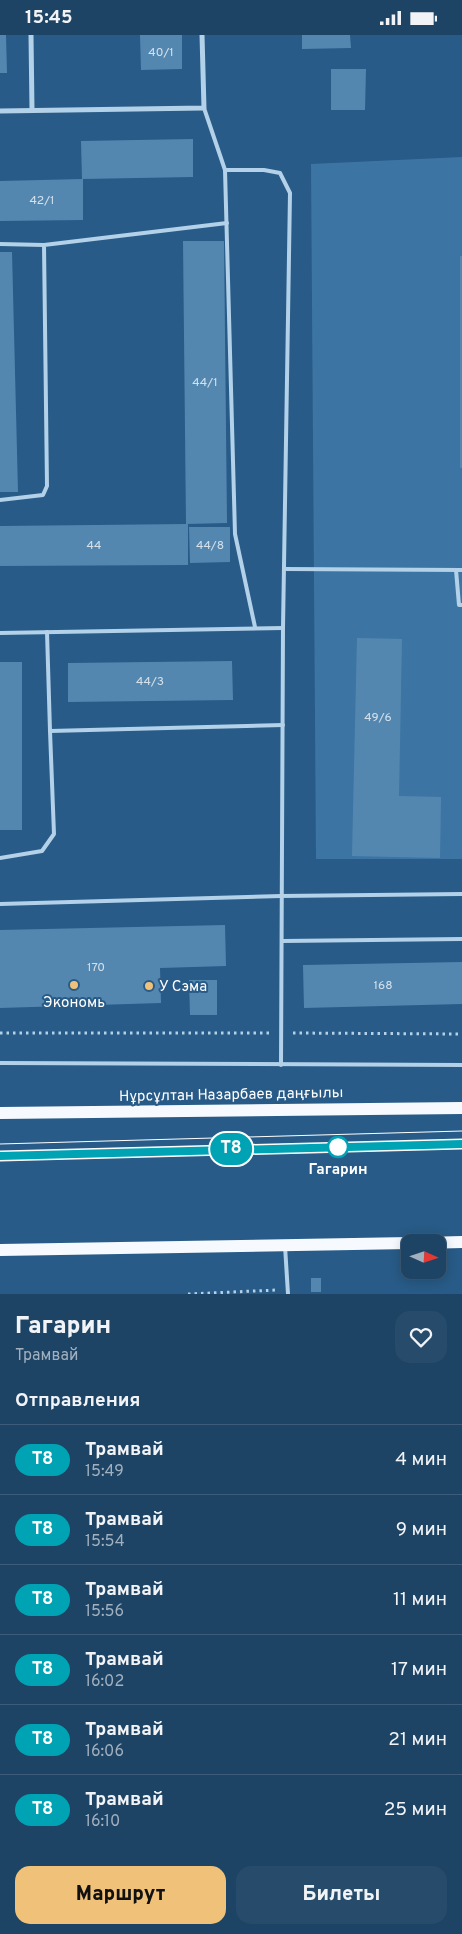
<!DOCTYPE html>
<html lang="ru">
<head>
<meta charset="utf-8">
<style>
  body { margin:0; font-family:Overpass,sans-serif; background:#264b6b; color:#f1f3f6; height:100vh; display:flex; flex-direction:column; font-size:19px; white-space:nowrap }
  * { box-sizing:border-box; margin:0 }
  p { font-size:16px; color:#a1b0bf }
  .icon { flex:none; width:28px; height:28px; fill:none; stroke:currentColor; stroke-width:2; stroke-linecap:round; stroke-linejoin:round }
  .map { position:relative; height:1259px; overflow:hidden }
  .details { display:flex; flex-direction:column; background:#1e4465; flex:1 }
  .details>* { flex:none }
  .badge { padding:0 10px; border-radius:16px; font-size:18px; line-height:32px }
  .needle { width:32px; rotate:93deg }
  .tools { position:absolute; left:401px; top:1199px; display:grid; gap:10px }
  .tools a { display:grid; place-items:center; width:45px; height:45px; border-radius:10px; background:#1e4465; box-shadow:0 2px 12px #0003,0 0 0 1px #3c5c79; font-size:25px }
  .map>.badge { position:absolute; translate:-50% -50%; box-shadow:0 0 0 2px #fff }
  h2 { padding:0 15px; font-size:19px; line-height:45px }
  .round { display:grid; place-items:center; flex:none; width:52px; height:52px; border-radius:15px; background:#264b6b }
  .head { display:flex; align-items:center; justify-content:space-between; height:85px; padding:0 15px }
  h1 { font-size:24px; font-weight:800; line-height:38px }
  .primary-button { display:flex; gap:10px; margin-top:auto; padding:10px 15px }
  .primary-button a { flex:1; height:58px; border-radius:15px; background:#f0c279; color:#111; font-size:20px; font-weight:800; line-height:58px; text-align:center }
  .primary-button a+a { background:#264b6b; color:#f1f3f6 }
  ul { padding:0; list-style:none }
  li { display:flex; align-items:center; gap:15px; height:70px; padding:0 15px; border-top:1px solid #3c5c79 }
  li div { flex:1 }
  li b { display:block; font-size:19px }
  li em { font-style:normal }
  li .badge { min-width:55px; font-weight:700; text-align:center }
  .status { display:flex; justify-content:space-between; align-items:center; height:35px; padding:0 25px; background:#1e4465; direction:ltr }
  .status svg { height:14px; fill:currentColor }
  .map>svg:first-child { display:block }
  .green { fill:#3c75a3 }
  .building { fill:#5487b0 }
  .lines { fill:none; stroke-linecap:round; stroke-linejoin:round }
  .path { stroke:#b3d1e8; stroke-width:3; stroke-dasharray:2.5 4; stroke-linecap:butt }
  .lane { stroke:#b3d1e8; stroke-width:4 }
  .street { stroke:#b3d1e8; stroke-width:5 }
  .primary { stroke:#f6fafe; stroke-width:12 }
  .tram { stroke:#fff; stroke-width:1 }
  .line-casing { stroke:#fff; stroke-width:11 }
  .line { stroke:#00a3b4; stroke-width:8 }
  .poi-dot { fill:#f0c279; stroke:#285b87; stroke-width:2 }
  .stop-dot { fill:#fff; stroke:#00a3b4; stroke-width:2.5 }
  .labels { text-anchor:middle; stroke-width:4; stroke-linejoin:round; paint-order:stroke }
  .number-label { font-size:12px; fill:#d4e1eb }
  .poi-label { font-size:15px; fill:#fff; stroke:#285b87; text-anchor:start }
  .street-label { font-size:15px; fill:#fff; stroke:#285b87 }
  .stop-label { font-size:15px; font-weight:bold; fill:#fff; stroke:#285b87 }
</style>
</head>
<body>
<div class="status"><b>15:45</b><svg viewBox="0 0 49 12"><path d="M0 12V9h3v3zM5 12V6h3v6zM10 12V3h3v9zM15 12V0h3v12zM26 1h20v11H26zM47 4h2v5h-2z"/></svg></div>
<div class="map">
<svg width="462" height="1259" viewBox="0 0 462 1259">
  <rect width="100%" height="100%" fill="#285b87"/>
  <path class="green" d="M462,122v702h-146l-5,-695z"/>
  <g class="building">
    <path d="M0,0h6l1,38h-7z"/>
    <path d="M140,0h42v34l-41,1z"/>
    <path d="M302,0h48l1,13 -49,1z"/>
    <path d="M331,34h35l-1,41h-34z"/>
    <path d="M193,104v38l-111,2 -1,-38z"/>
    <path d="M83,144v41l-83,1v-40z"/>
    <path d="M183,206h41l3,282 -41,1z"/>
    <path d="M0,217h12l6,240h-18z"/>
    <rect x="460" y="221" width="2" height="212"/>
    <path d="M188,489v41l-188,1v-40z"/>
    <path d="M189,492h41v35l-40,1z"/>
    <path d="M357,603l45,1 -3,157 42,1 -1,61 -88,-2z"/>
    <path d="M232,626l1,39 -165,2v-39z"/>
    <rect x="0" y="627" width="22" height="168"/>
    <path d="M225,890l1,41 -66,2 1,35 -161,5v-78z"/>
    <path d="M462,927v42l-158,4 -1,-43z"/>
    <path d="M189,945h28v35h-27z"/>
    <rect x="311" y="1243" width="10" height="14"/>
  </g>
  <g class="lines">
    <g class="path">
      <path d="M0,998h271"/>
      <path d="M293,998l169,1"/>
      <path d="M188,1259l89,-4"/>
    </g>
    <g class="lane">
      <path d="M204,73l21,62 10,364 20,93"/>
      <path d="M225,135h39l16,3 10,20 -7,435 -2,437"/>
      <path d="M0,209l44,1"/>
      <path d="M0,465l43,-5 4,-9 -3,-241 183,-22"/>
      <path d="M284,534l178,1"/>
      <path d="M456,535l3,35h3"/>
      <path d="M47,597l3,99 233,-6"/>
      <path d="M0,598l283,-5"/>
      <path d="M0,823l42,-7 12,-17 -4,-103"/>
      <path d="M0,869l281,-8 181,-2"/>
      <path d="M282,906l180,-2"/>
      <path d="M0,1028l462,2"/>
      <path d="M285,1211l3,48"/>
    </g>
    <g class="street">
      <path d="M31,0l1,75"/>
      <path d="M0,76l204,-3 -2,-73"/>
    </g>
    <g class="primary">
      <path d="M0,1078l462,-5"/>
      <path d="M424,1208l38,-1"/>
      <path d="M0,1215l410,-7"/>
    </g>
    <g class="tram">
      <path d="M0,1109l462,-13"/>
      <path d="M0,1121l462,-12"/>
    </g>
  </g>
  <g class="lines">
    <g class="line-casing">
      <path id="line" d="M0,1121l462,-12"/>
    </g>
    <use href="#line" class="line"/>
  </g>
  <g class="poi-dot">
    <circle cx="74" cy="950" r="5"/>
    <circle cx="149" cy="951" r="5"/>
  </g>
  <circle class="stop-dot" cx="338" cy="1112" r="10"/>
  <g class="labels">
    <g class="number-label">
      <text x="161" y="21">40/1</text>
      <text x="42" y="169">42/1</text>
      <text x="205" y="351">44/1</text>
      <text x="94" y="514">44</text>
      <text x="210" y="514">44/8</text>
      <text x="150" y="650">44/3</text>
      <text x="378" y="686">49/6</text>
      <text x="96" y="936">170</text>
      <text x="383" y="954">168</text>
    </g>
    <g class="poi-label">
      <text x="159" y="956">У Сэма</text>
      <text x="74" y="972" text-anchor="middle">Экономь</text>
    </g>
    <g class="street-label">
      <text transform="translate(231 1059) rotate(-1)" y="5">Нұрсұлтан Назарбаев даңғылы</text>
    </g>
    <g class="stop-label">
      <text x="338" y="1139">Гагарин</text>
    </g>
  </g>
</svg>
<div class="tools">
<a><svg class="needle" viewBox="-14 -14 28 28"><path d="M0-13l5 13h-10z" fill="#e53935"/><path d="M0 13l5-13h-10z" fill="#a1b0bf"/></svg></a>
</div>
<b class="badge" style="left:231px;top:1114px;background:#00a3b4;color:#fff">T8</b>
</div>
<section class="details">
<div class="head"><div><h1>Гагарин</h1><p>Трамвай</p></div><a class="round"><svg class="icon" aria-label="heart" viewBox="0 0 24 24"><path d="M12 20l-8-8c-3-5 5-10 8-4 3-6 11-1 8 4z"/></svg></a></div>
<h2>Отправления</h2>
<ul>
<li><span class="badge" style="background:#00a3b4;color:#fff">T8</span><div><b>Трамвай</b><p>15:49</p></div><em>4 мин</em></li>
<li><span class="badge" style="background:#00a3b4;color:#fff">T8</span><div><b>Трамвай</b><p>15:54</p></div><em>9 мин</em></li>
<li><span class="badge" style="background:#00a3b4;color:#fff">T8</span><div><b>Трамвай</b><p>15:56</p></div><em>11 мин</em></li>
<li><span class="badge" style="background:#00a3b4;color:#fff">T8</span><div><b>Трамвай</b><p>16:02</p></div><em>17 мин</em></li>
<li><span class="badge" style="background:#00a3b4;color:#fff">T8</span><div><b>Трамвай</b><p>16:06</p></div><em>21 мин</em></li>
<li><span class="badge" style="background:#00a3b4;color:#fff">T8</span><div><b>Трамвай</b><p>16:10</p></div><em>25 мин</em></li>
</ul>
<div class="primary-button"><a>Маршрут</a><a>Билеты</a></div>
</section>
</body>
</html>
